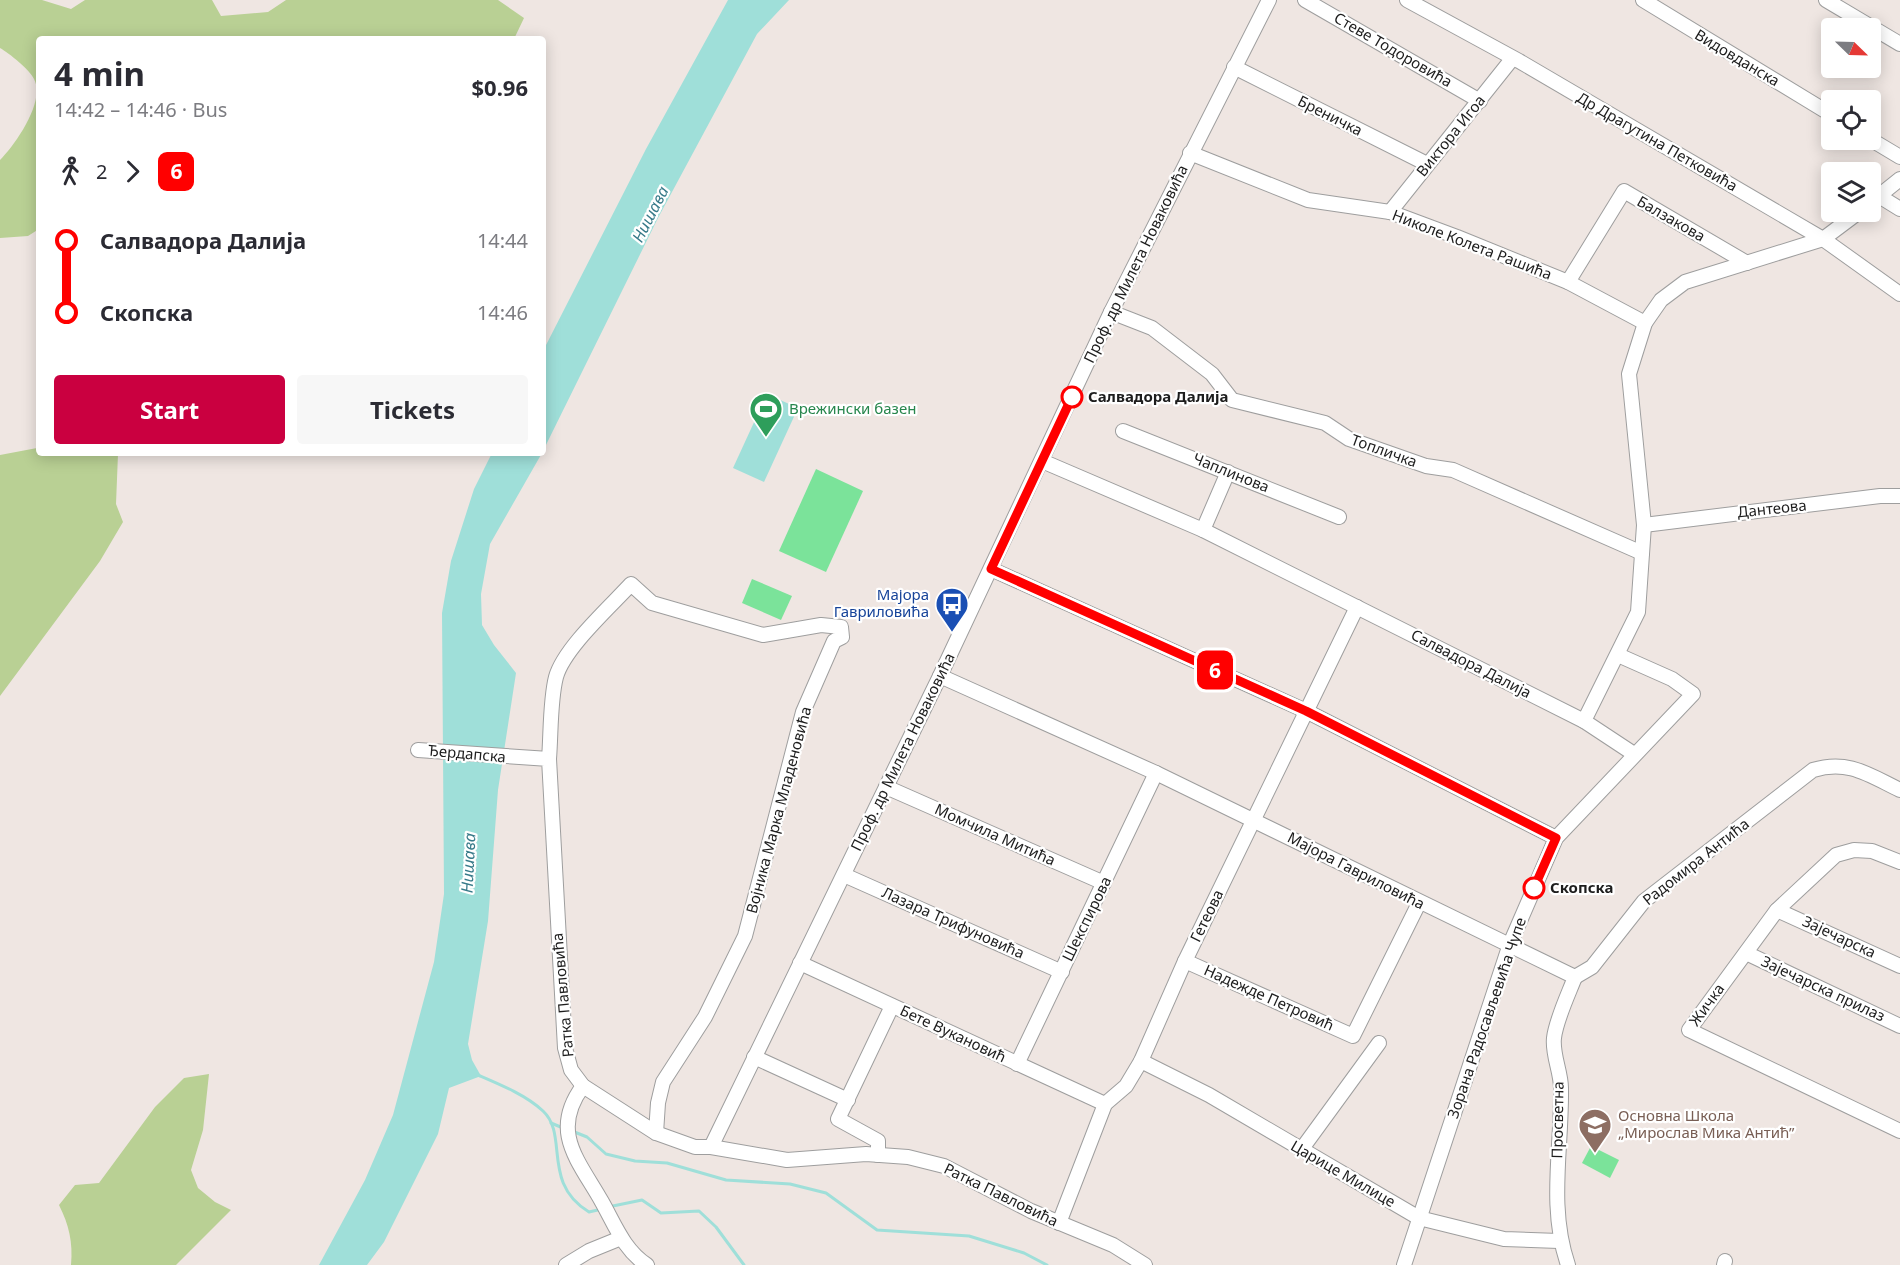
<!DOCTYPE html>
<html lang="en">
<head>
<meta charset="utf-8">
<style>
  body { margin:0; font-family:"Noto Sans",sans-serif; background:#f7f7f7; color:#2b2b33; height:100vh; display:flex; flex-direction:column; font-size:22px; white-space:nowrap }
  * { box-sizing:border-box; margin:0 }
  p { font-size:20px; color:#7c7c81 }
  .icon { flex:none; width:33px; height:33px; fill:none; stroke:currentColor; stroke-width:2; stroke-linecap:round; stroke-linejoin:round }
  .map { position:relative; flex:1; overflow:hidden }
  .drawer { position:absolute; left:36px; top:36px; width:510px; height:420px; display:flex; flex-direction:column; background:#fff; border-radius:6px; box-shadow:0 3px 15px #0003 }
  .drawer>* { flex:none }
  .badge { padding:0 12px; border-radius:9px; font-size:21px; line-height:39px }
  .needle { width:39px; rotate:113deg }
  .tools { position:absolute; left:1821px; top:18px; display:grid; gap:12px }
  .tools a { display:grid; place-items:center; width:60px; height:60px; border-radius:6px; background:#fff; box-shadow:0 3px 15px #0003; font-size:30px }
  .map>.badge { position:absolute; translate:-50% -50%; box-shadow:0 0 0 3px #fff }
  .legs { display:flex; align-items:center; gap:9px; height:66px; padding:0 18px; font-size:20px }
  .legs p { margin-inline-start:auto }
  .overview { display:flex; align-items:center; justify-content:space-between; height:102px; padding:0 18px }
  h1 { font-size:33px; font-weight:700; line-height:45px }
  .button { display:flex; gap:12px; margin-top:auto; padding:12px 18px }
  .button a { flex:1; height:69px; border-radius:6px; background:#ca0040; color:#fff; font-size:24px; font-weight:700; line-height:69px; text-align:center }
  .button a+a { background:#f7f7f7; color:#2b2b33 }
  ul { padding:0 18px; list-style:none }
  li { display:flex; align-items:center; gap:21px; height:72px; font-size:22px }
  li i { display:grid; place-items:center; width:9px; height:100%; margin:0 8px; background:currentColor }
  li i::after { content:''; width:15px; height:15px; margin:-8px; border:4px solid; border-radius:50%; background:#fff }
  li p { margin-inline-start:auto }
  li:first-child i { background:linear-gradient(#0000 50%,currentColor 0) }
  li:last-child i { background:linear-gradient(currentColor 50%,#0000 0) }
  .map>svg:first-child { display:block }
  .forest { fill:#b9d094 }
  .pitch { fill:#7be39a }
  .water { fill:#9fdfd9 }
  .lines { fill:none; stroke-linecap:round; stroke-linejoin:round }
  .stream { stroke:#9fdfd9; stroke-width:3 }
  .minor-casing { stroke:#9e9e9e; stroke-width:16 }
  .minor { stroke:#fff; stroke-width:14 }
  .line-1-casing { stroke:#fff; stroke-width:14 }
  .line-1 { stroke:#f00; stroke-width:9 }
  .stop-1-dot { fill:#fff; stroke:#f00; stroke-width:3 }
  .labels { text-anchor:middle; stroke-width:4.5; stroke-linejoin:round; paint-order:stroke }
  .street-label { font-size:15px; fill:#1d1d1d; stroke:#fff }
  .stop-label { font-size:15px; font-weight:bold; fill:#1d1d1d; stroke:#fff; text-anchor:start }
  .leisure-label { font-size:15px; fill:#27864d; stroke:#fff; text-anchor:start }
  .transit-label { font-size:15px; fill:#164399; stroke:#fff; text-anchor:end }
  .education-label { font-size:15px; fill:#785e54; stroke:#fff; text-anchor:start }
  .water-label { font-size:16px; font-style:italic; fill:#377a89; stroke:#fff }
</style>
</head>
<body>
<div class="map">
<svg width="1900" height="1265" viewBox="0 0 1900 1265">
  <rect width="100%" height="100%" fill="#efe6e2"/>
  <g class="forest">
    <path d="M0,0h42l29,9 14,-9h127l9,16 47,-4 18,-12h212l26,18 -10,21h-475v190l-11,7 -28,2v-78c15,-15 46,-59 34,-81 -4,-9 -25,-26 -34,-31z"/>
    <path d="M37,448l2,5 79,1 -2,50 7,18 -23,39 -100,135v-241z"/>
    <path d="M209,1074l-6,56 -12,40 7,18 17,14 16,8 -55,55h-105c2,-23 -2,-40 -12,-60l16,-20 24,-2 56,-76 29,-29z"/>
  </g>
  <g class="pitch">
    <path d="M816,469l47,22 -37,81 -47,-21z"/>
    <path d="M752,579l40,17 -11,24 -39,-17z"/>
    <path d="M1591,1146l28,14 -9,18 -28,-15z"/>
  </g>
  <g class="water">
    <path d="M728,0h61l-32,34 -99,184 -115,233v-100l103,-202z"/>
    <path d="M767,394l31,14 -34,74 -31,-14z"/>
    <path d="M492,453h50l-52,91 -9,50 1,31 12,20 22,28 -18,117 -10,131 -20,123 4,16 9,16 -32,12 -11,46 -54,108 -17,23h-48l46,-85 28,-65 41,-153 10,-68 -2,-281 9,-52 23,-72z"/>
  </g>
  <g class="lines">
    <g class="stream">
      <path d="M478,1075c21,9 48,20 65,36 26,24 -2,72 46,101l13,-3"/>
      <path d="M551,1123l12,5"/>
      <path d="M572,1131l15,6 19,17 29,7 32,2 59,17 64,4 36,9 51,37 92,6 55,17 23,12"/>
      <path d="M608,1207l34,-7 19,13 38,-2 17,16 28,38"/>
    </g>
    <g class="minor-casing">
      <g id="minor">
        <path d="M1305,0l175,101"/>
        <path d="M1407,0l112,61 304,178 77,55"/>
        <path d="M1643,0l189,115"/>
        <path d="M1826,0l74,44"/>
        <path d="M1234,67l193,97"/>
        <path d="M1870,139l30,18"/>
        <path d="M1190,153l118,47 82,12 67,25 111,45 77,41"/>
        <path d="M1879,196l21,13"/>
        <path d="M1870,203l30,-24"/>
        <path d="M1390,212l122,-153"/>
        <path d="M1568,282l56,-91 123,72"/>
        <path d="M1111,312l41,16 60,46 20,26 93,23 24,16 77,27 27,4 189,83"/>
        <path d="M1123,431l216,86"/>
        <path d="M1042,461l161,69 381,191 50,33"/>
        <path d="M1644,525l236,-29h20"/>
        <path d="M1203,530l25,-58"/>
        <path d="M991,569l315,142 250,127"/>
        <path d="M940,676l216,97 419,204 17,-10 52,-66 169,-131c35,-11 56,5 87,20"/>
        <path d="M1584,721l54,-109 6,-87 -15,-151 16,-51 16,-23 24,-18 138,-43 36,-27"/>
        <path d="M418,750l131,9 16,289 6,22 12,16 73,47 39,14h16l76,13 79,-6 42,3 36,9 87,45 82,34 32,20"/>
        <path d="M549,759c2,-25 1,-59 7,-82 8,-29 54,-70 75,-93l21,19 111,32 58,-10 20,2 1,10 -8,4 -31,71 -58,224 -40,81 -42,65 -5,21 -2,30"/>
        <path d="M886,787l218,96"/>
        <path d="M1900,862l-28,-11 -18,-1 -18,5 -59,55 -88,120 211,101"/>
        <path d="M844,875l218,97"/>
        <path d="M1777,910l123,56"/>
        <path d="M1746,953l154,73"/>
        <path d="M1185,961l168,75 66,-133"/>
        <path d="M800,963l305,141"/>
        <path d="M754,1057l94,43"/>
        <path d="M1141,1061l68,34 210,123 85,21 55,2"/>
        <path d="M1017,1064l139,-291"/>
        <path d="M583,1086c-34,46 -4,75 19,116 13,23 22,48 45,63"/>
        <path d="M711,1147l229,-471 171,-364 158,-312"/>
        <path d="M1301,1150l78,-107"/>
        <path d="M878,1155v-14l-40,-22 54,-113"/>
        <path d="M1059,1223l46,-119 21,-18 15,-25 44,-100 172,-354"/>
        <path d="M566,1265l23,-14 32,-13"/>
        <path d="M1404,1265l106,-321 46,-106 137,-144 -21,-15 -54,-24"/>
        <path d="M1568,1265c-20,-58 -6,-117 -7,-177 0,-16 -9,-34 -7,-50 2,-18 14,-43 21,-61"/>
        <path d="M1724,1265l1,-4"/>
      </g>
    </g>
    <use href="#minor" class="minor"/>
  </g>
  <g class="lines">
    <g class="line-1-casing">
      <path id="line-1" d="M1072,397l-81,172 315,142 250,127 -22,50"/>
    </g>
    <use href="#line-1" class="line-1"/>
  </g>
  <defs>
    <g id="stadium-pin" transform="scale(1.725)"><path d="M0 17L-7.5 6A9.5 9.5 0 1 1 7.5 6Z" fill="#2e9e5b" stroke="#fff"/><path d="M0-5a6.5 5 0 1 0 0 10a6.5 5 0 1 0 0-10ZM-3.5-1.8h7v3.6h-7Z" fill="#fff"/></g>
    <g id="bus-pin" transform="scale(1.725)"><path d="M0 17L-7.5 6A9.5 9.5 0 1 1 7.5 6Z" fill="#1a4fb4" stroke="#fff"/><path d="M-5-6H5V4H4V6H2V4H-2V6H-4V4H-5ZM-3.5-4V0h7V-4ZM-3.5 1.2v1.5H-2V1.2ZM2 1.2v1.5H3.5V1.2Z" fill="#fff"/></g>
    <g id="school-pin" transform="scale(1.725)"><path d="M0 17L-7.5 6A9.5 9.5 0 1 1 7.5 6Z" fill="#8d6e63" stroke="#fff"/><path d="M0-5L7-2L0 1L-7-2ZM-4 1L0 2.5L4 1V4Q0 6-4 4Z" fill="#fff"/></g>
  </defs>
  <g fill-rule="evenodd">
    <use href="#stadium-pin" x="766" y="409"/>
    <use href="#bus-pin" x="952" y="604"/>
    <use href="#school-pin" x="1595" y="1125"/>
  </g>
  <g class="stop-1-dot">
    <circle cx="1072" cy="397" r="10"/>
    <circle cx="1534" cy="888" r="10"/>
  </g>
  <g class="labels">
    <g class="street-label">
      <text transform="translate(1393 50) rotate(30)" y="5">Стеве Тодоровића</text>
      <text transform="translate(1737 58) rotate(31)" y="5">Видовданска</text>
      <text transform="translate(1330 116) rotate(27)" y="5">Бреничка</text>
      <text transform="translate(1451 136) rotate(-51)" y="5">Виктора Игоа</text>
      <text transform="translate(1657 142) rotate(30)" y="5">Др Драгутина Петковића</text>
      <text transform="translate(1671 219) rotate(30)" y="5">Балзакова</text>
      <text transform="translate(1472 245) rotate(21)" y="5">Николе Колета Рашића</text>
      <text transform="translate(1136 264) rotate(-64)" y="5">Проф. др Милета Новаковића</text>
      <text transform="translate(1384 451) rotate(20)" y="5">Топличка</text>
      <text transform="translate(1231 473) rotate(22)" y="5">Чаплинова</text>
      <text transform="translate(1772 509) rotate(-6)" y="5">Дантеова</text>
      <text transform="translate(1471 664) rotate(27)" y="5">Салвадора Далија</text>
      <text transform="translate(903 752) rotate(-64)" y="5">Проф. др Милета Новаковића</text>
      <text transform="translate(467 754) rotate(5)" y="5">Ђердапска</text>
      <text transform="translate(779 810) rotate(-75)" y="5">Војника Марка Младеновића</text>
      <text transform="translate(995 835) rotate(24)" y="5">Момчила Митића</text>
      <text transform="translate(1696 862) rotate(-38)" y="5">Радомира Антића</text>
      <text transform="translate(1356 871) rotate(27)" y="5">Мајора Гавриловића</text>
      <text transform="translate(1207 916) rotate(-64)" y="5">Гетеова</text>
      <text transform="translate(1087 919) rotate(-64)" y="5">Шекспирова</text>
      <text transform="translate(953 923) rotate(24)" y="5">Лазара Трифуновића</text>
      <text transform="translate(1839 937) rotate(25)" y="5">Зајечарска</text>
      <text transform="translate(1823 989) rotate(25)" y="5">Зајечарска прилаз</text>
      <text transform="translate(563 995) rotate(-95)" y="5">Ратка Павловића</text>
      <text transform="translate(1269 998) rotate(24)" y="5">Надежде Петровић</text>
      <text transform="translate(1707 1005) rotate(-54)" y="5">Жичка</text>
      <text transform="translate(1487 1018) rotate(-71)" y="5">Зорана Радосављевића Чупе</text>
      <text transform="translate(953 1034) rotate(25)" y="5">Бете Вукановић</text>
      <text transform="translate(1558 1120) rotate(-89)" y="5">Просветна</text>
      <text transform="translate(1343 1174) rotate(30)" y="5">Царице Милице</text>
      <text transform="translate(1001 1195) rotate(26)" y="5">Ратка Павловића</text>
    </g>
    <g class="stop-label">
      <text x="1088" y="402">Салвадора Далија</text>
      <text x="1550" y="893">Скопска</text>
    </g>
    <g class="leisure-label">
      <text x="789" y="414">Врежински базен</text>
    </g>
    <g class="transit-label">
      <text x="929" y="600">Мајора<tspan x="929" dy="17">Гавриловића</tspan></text>
    </g>
    <g class="education-label">
      <text x="1618" y="1121">Основна Школа<tspan x="1618" dy="17">„Мирослав Мика Антић”</tspan></text>
    </g>
    <g class="water-label">
      <text transform="translate(650 214) rotate(-63)" y="6">Нишава</text>
      <text transform="translate(468 863) rotate(-87)" y="6">Нишава</text>
    </g>
  </g>
</svg>
<div class="tools">
<a><svg class="needle" viewBox="-14 -14 28 28"><path d="M0-13l5 13h-10z" fill="#e53935"/><path d="M0 13l5-13h-10z" fill="#7c7c81"/></svg></a>
<a><svg class="icon" aria-label="locate" viewBox="0 0 24 24"><circle cx="12" cy="12" r="6"/><path d="M12 2v4M12 18v4M2 12h4M18 12h4"/></svg></a>
<a><svg class="icon" aria-label="layers" viewBox="0 0 24 24"><path d="M12 4l9 5-9 5-9-5zM3 14l9 5 9-5"/></svg></a>
</div>
<b class="badge" style="left:1215px;top:670px;background:#f00;color:#fff">6</b>
<section class="drawer">
<div class="overview"><div><h1>4 min</h1><p>14:42 – 14:46 · Bus</p></div><b>$0.96</b></div>
<div class="legs"><svg class="icon" aria-label="walk" viewBox="0 0 24 24"><circle cx="13" cy="4" r="2"/><path d="M13 8l-2 6 4 7M11 14l-3 7M7 12l3-4h3l4 4"/></svg>2<svg class="icon" aria-label="forward" viewBox="0 0 24 24"><path d="M9 5l7 7-7 7"/></svg><b class="badge" style="background:#f00;color:#fff">6</b></div>
<ul>
<li><i style="color:#f00"></i><b>Салвадора Далија</b><p>14:44</p></li>
<li><i style="color:#f00"></i><b>Скопска</b><p>14:46</p></li>
</ul>
<div class="button"><a>Start</a><a>Tickets</a></div>
</section>
</div>
</body>
</html>
